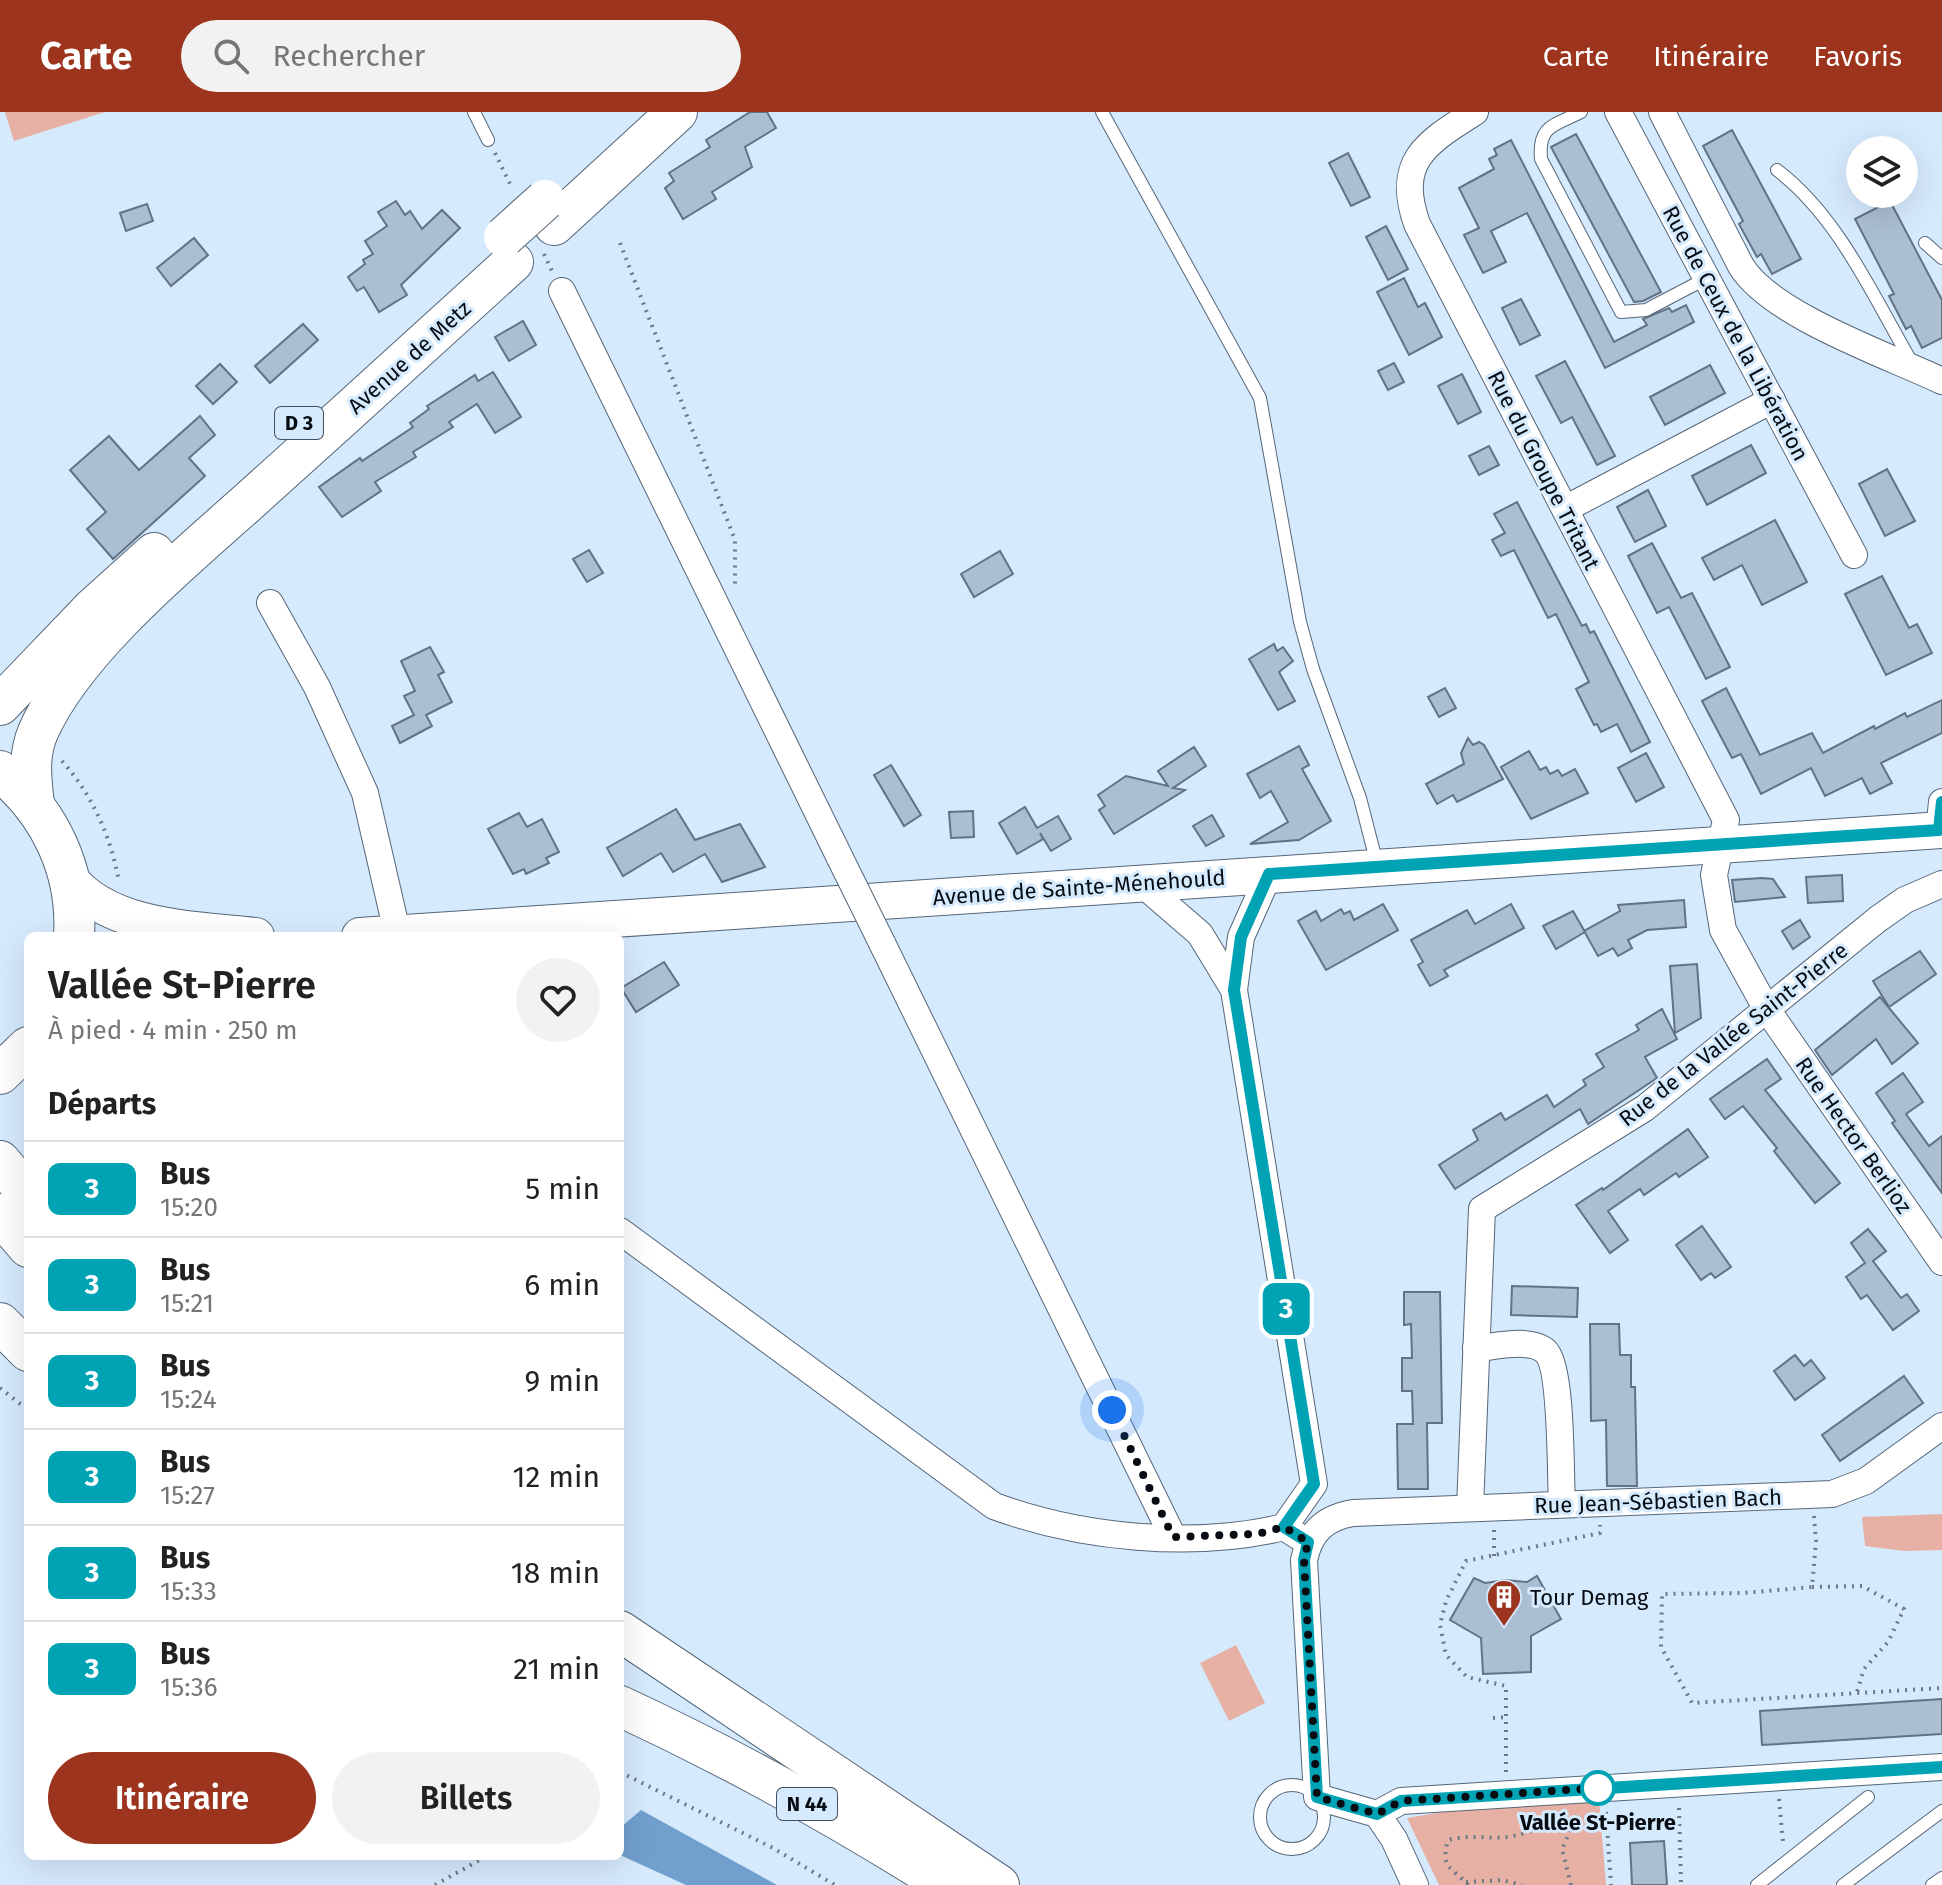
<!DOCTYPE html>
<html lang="fr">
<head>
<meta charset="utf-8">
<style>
  body { margin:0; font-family:"Fira Sans",sans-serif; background:#f2f2f2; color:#222; height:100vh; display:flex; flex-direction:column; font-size:30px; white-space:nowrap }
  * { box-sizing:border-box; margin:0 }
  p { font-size:26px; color:#767676 }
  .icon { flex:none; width:44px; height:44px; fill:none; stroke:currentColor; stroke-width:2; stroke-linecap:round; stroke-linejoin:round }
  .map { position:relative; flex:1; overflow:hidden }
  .drawer { position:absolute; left:24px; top:820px; width:600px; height:928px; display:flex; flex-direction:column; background:#fff; border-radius:12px; box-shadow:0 8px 32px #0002 }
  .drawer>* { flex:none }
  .badge { padding:0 16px; border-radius:12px; font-size:28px; line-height:52px }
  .buttons { position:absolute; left:1846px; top:24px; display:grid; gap:16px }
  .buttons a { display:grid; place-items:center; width:72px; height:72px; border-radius:50%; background:#fff; box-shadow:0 8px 32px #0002; font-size:40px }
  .you { position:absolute; width:40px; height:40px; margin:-20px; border:6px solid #fff; border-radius:50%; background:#1a73e8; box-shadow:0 0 0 12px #1a73e833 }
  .map>.badge { position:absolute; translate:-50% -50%; box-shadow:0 0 0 4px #fff }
  h2 { padding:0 24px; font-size:30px; line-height:72px }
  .round { display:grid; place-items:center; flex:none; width:84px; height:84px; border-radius:42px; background:#f2f2f2 }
  .head { display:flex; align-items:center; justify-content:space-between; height:136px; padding:0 24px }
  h1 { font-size:38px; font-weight:600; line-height:60px }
  .cta { display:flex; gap:16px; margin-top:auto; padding:16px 24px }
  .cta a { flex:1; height:92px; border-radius:48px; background:#9d341e; color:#fff; font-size:32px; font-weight:600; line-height:92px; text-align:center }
  .cta a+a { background:#f2f2f2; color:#222 }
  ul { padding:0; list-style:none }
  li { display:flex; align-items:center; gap:24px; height:96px; padding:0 24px; border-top:2px solid #e0e0e0 }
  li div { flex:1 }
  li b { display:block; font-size:30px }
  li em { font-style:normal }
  li .badge { min-width:88px; font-weight:700; text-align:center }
  header { display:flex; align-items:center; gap:48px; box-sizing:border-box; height:112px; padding:0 40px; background:#9d341e; color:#fff }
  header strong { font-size:38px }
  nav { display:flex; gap:44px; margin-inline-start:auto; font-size:28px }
  .search { width:560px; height:72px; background:#f2f2f2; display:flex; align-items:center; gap:20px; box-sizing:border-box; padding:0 28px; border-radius:44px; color:#767676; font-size:30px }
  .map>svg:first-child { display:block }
  .green { fill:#e6b1a4 }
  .water { fill:#71a0ce }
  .building { fill:#abbfd2; stroke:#617384; stroke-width:2 }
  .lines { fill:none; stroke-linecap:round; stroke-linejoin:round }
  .lane-casing { stroke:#567; stroke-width:14 }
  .street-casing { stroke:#567; stroke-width:28 }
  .secondary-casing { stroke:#567; stroke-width:38 }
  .primary-casing { stroke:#567; stroke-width:42 }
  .path { stroke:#6b7885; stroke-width:4; stroke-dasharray:2 6; stroke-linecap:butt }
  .lane { stroke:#fff; stroke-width:12 }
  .street { stroke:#fff; stroke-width:26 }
  .secondary { stroke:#fff; stroke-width:36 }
  .primary { stroke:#fff; stroke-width:40 }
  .street-bridge-casing { stroke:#567; stroke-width:28; stroke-linecap:butt }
  .primary-bridge-casing { stroke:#567; stroke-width:42; stroke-linecap:butt }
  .street-bridge { stroke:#fff; stroke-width:26 }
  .primary-bridge { stroke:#fff; stroke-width:40 }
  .line-casing { stroke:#fff; stroke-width:18 }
  .line { stroke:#00a3b4; stroke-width:12 }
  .walk { stroke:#060c12; stroke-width:8; stroke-dasharray:0 14.4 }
  .stop-dot { fill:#fff; stroke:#00a3b4; stroke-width:4 }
  .labels { text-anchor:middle; stroke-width:6; stroke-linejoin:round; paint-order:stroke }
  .shield { fill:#d6eafe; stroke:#444f59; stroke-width:2 }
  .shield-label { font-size:20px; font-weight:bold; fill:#060c12 }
  .street-label { font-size:22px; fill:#060c12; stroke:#d6eafe }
  .poi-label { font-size:22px; fill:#060c12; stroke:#d6eafe; text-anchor:start }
  .stop-label { font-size:22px; font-weight:bold; fill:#060c12; stroke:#d6eafe }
</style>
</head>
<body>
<header>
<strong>Carte</strong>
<div class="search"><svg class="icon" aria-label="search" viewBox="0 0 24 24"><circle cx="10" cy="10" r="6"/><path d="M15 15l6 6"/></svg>Rechercher</div>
<nav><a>Carte</a><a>Itinéraire</a><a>Favoris</a></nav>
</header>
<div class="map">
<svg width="1942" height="1773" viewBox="0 0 1942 1773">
  <rect width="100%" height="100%" fill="#d6eafe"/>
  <g class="green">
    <path d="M5,0h100l-91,29z"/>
    <path d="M1942,1402v36l-38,1 -39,-5 -3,-29z"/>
    <path d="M1236,1533l29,58 -36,18 -29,-58z"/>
    <path d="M1599,1687l7,86h-167l-32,-67 42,-7z"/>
  </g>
  <path class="water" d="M641,1698l136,75h-91l-66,-30v-27z"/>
  <g class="building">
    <path d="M750,0h17l9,16 -31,19 7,20 -40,25 4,7 -33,20 -18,-31 9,-7 -5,-8 41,-26 -4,-7z"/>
    <path d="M1732,18l69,129 -29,15 -11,-20 -4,3 -18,-33 4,-3 -40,-75z"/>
    <path d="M1576,22l85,158 -18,9 -9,1 -83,-155z"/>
    <path d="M1511,28l103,202 33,-17 -4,-6 26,-11 3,4 14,-7 8,17 -89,46 -78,-155 -36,18 15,31 -23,11 -19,-38 15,-7 -20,-40 35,-19 -5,-10 8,-4 -3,-6z"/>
    <path d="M1348,41l22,44 -19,9 -22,-43z"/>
    <path d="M396,89l9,14 5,-4 12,18 20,-19 18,18 -59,57 6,10 -28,17 -15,-25 -7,4 -9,-14 17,-13 -2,-4 10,-6 -8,-13 22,-15 -9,-14z"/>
    <path d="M1890,89l52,99v38l-20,10 -11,-22 -5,3 -17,-33 5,-2 -39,-75z"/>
    <path d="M147,92l6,17 -27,10 -6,-18z"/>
    <path d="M1386,114l22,43 -20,11 -22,-43z"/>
    <path d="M194,126l14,17 -37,31 -14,-18z"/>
    <path d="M1404,166l14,29 7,-4 17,34 -33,18 -32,-63z"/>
    <path d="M1521,187l19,36 -20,10 -18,-37z"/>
    <path d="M523,209l13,24 -27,16 -14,-24z"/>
    <path d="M303,212l15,16 -48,43 -15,-17z"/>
    <path d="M1565,249l50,95 -18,9 -25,-48 -11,6 -25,-47z"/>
    <path d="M1394,251l10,19 -16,8 -10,-19z"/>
    <path d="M220,252l17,18 -24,22 -17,-18z"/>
    <path d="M1710,253l15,28 -60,32 -15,-28z"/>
    <path d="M493,260l28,45 -26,16 -18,-29 -28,18 4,5 -40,25 3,5 -41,25 6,9 -39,26 -23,-30 41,-29 2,3 51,-34 -3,-4 19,-14 -2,-3 48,-31 3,6z"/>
    <path d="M1462,262l19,38 -23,12 -20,-38z"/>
    <path d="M200,304l15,19 -26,23 16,18 -92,83 -26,-30 19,-17 -36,-42 39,-34 30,34z"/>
    <path d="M1751,333l15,28 -59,32 -15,-29z"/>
    <path d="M1489,334l10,19 -20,10 -10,-19z"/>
    <path d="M1887,357l28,52 -30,15 -26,-52z"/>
    <path d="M1648,378l18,36 -31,16 -18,-35z"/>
    <path d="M1517,390l65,124 4,-2 4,9 4,-2 56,111 -19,10 -14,-28 -16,8 -4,-8 -3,1 -18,-36 13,-7 -33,-68 -8,4 -34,-68 -13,6 -9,-16 13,-7 -11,-19z"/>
    <path d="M1775,408l32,62 -45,23 -20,-40 -28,15 -12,-22z"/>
    <path d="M1652,431l29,55 11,-5 38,74 -24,12 -37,-72 -12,6 -29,-57z"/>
    <path d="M589,438l14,23 -16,9 -14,-23z"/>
    <path d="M1000,439l13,23 -39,23 -13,-23z"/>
    <path d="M1882,464l27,52 8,-4 15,29 -46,22 -41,-81z"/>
    <path d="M1274,532l3,7 6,-4 10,14 -14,11 16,29 -17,9 -29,-51z"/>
    <path d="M430,535l14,25 -6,3 14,27 -26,13 6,11 -32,17 -8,-17 22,-11 -10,-19 11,-5 -14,-30z"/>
    <path d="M1445,576l11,20 -17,9 -11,-20z"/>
    <path d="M1726,576l34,67 52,-22 11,20 51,-27 1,3 30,-16 2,4 35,-17v33l-61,30 11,20 -22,11 -8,-16 -37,18 -14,-28 -50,26 -20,-40 -9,4 -30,-57z"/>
    <path d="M1468,626l5,7 6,-3 5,3 19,34 -46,23 -4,-7 -16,9 -11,-20 38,-20 -3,-11z"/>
    <path d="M1299,634l10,19 -7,4 29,52 -32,19 -49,4 38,-22 -17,-31 -11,7 -13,-24z"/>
    <path d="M1194,635l12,19 -33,22 12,2 -71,44 -15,-24 6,-4 -7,-11 28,-19 42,10 -10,-15z"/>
    <path d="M1529,639l11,19 6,-3 4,7 8,-4 4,6 13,-7 13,24 -57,26 -30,-52z"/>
    <path d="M1646,641l18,34 -28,15 -18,-34z"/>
    <path d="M891,653l30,50 -17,11 -30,-51z"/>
    <path d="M1025,695l12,21 21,-12 13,23 -20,12 -11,-18 3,6 -26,15 -18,-31z"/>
    <path d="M676,697l19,31 45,-16 25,43 -43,15 -17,-28 -32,18 -12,-19 -38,23 -16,-28z"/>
    <path d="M973,699l1,26 -23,1 -2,-26z"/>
    <path d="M519,701l8,14 15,-8 17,33 -13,6 3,5 -23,11 -2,-5 -11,5 -25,-45z"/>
    <path d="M1212,703l12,21 -18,10 -13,-20z"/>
    <path d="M1842,763l1,26 -35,2 -2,-26z"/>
    <path d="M1762,766l11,1 12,18 -50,5 -3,-22z"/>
    <path d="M1684,788l2,27 -39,3 -19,10 4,8 -14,8 -5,-8 -15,8 -14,-25 36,-20 -2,-6z"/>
    <path d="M1383,792l15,26 -72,40 -28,-49 18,-10 5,10 20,-12 3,5 6,-3 4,9z"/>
    <path d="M1511,792l13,24 -80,42 4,6 -18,10 -12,-21 5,-3 -12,-22 56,-30 8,14z"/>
    <path d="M1573,799l12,21 -29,17 -13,-23z"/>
    <path d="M1800,808l10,17 -17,12 -11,-18z"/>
    <path d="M1920,839l16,23 -47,33 -16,-26z"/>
    <path d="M664,850l15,23 -43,27 -15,-24z"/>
    <path d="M1697,852l4,54 -26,15 -5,-67z"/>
    <path d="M1880,885l38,46 -26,21 -16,-25 -44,36 -17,-25z"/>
    <path d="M1662,897l15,30 -32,18 12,21 -69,46 -8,-15 -125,80 -16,-24 39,-25 -5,-10 28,-17 4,7 42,-25 7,12 32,-22 -3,-5 21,-13 -8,-13 43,-24 -3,-5z"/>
    <path d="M1767,947l14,20 -16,11 75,93 -25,20 -41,-52 3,-3 -34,-42 -18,13 -15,-20z"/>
    <path d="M1903,961l20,29 -17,12 23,32 13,-10v57l-50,-70 3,-2 -19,-28z"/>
    <path d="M1688,1017l20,28 -29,20 -3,-4 -32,22 -4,-6 -32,22 20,29 -18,13 -34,-48 26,-17 1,2z"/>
    <path d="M1702,1114l29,41 -16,11 -4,-5 -10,7 -25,-35z"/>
    <path d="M1868,1117l18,22 -13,10 28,37 6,-4 12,17 -26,19 -26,-35 -6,4 -15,-22 19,-14 -14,-20z"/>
    <path d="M1512,1174l66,2 -1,29 -66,-2z"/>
    <path d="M1404,1180h36l2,131h-15l1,66h-30l-1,-65h16l-1,-33h-10v-33h10l-1,-34 -7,1z"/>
    <path d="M1590,1212h29l1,31h11v32h4l2,99h-30l-1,-66 -15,1z"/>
    <path d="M1795,1243l9,11 7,-6 14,18 -30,22 -21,-29z"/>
    <path d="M1904,1264l19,27 -83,58 -18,-26z"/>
    <path d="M1537,1464l24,43 -30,17v36l-48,2 -2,-36 -31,-18 24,-42 11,5 21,-3 21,2z"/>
    <path d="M1942,1587v35l-180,11 -2,-34z"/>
    <path d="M1664,1729l3,44h-35l-2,-42z"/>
  </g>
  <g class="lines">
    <g class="lane-casing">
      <g id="lane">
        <path d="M474,0l14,28"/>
        <path d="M1102,0l158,286 40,224 13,47 47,129 17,66"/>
        <path d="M1581,0c-27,14 -43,13 -40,47l80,153 25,-2 61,-32"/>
        <path d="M1777,58c61,46 96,126 134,191"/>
        <path d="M1925,131l17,15"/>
        <circle cx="1292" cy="1705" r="32"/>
        <path d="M1757,1773l111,-88"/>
        <path d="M1843,1773l99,-74"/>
        <path d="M1932,1773l10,-7"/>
      </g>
    </g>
    <g class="street-casing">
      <g id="street">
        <path d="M1475,0c-49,31 -80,49 -58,112l309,596 -12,55 9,55 43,78 176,254"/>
        <path d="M1618,0l236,443"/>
        <path d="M1662,0l79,154c30,49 146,89 201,115"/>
        <path d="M562,179l278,567"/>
        <path d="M1565,397l207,-109"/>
        <path d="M270,491l47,84 48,106 33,143"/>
        <path d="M1939,718l3,-28"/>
        <path d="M1269,762l-28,63 -7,53 80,494 -30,43 14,9"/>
        <path d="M1141,771l59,51 34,56"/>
        <path d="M882,831l291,594"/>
        <path d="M620,1119l374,275c87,32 199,43 290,21"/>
        <path d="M1476,1236c18,-1 52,-10 68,2 19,14 16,126 18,153"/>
        <path d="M1470,1396l12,-299 163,-101 233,-189 27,-19 37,-16"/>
        <path d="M1377,1702l24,-13 541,-34"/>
        <path d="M1415,1773l-21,-46 -17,-25 -60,-17 -13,-237c6,-28 20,-42 49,-47l479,-19 34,-13 76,-55"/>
      </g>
    </g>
    <g class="secondary-casing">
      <g id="secondary">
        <path d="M69,766c41,52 127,51 187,58"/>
        <path d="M360,824l1582,-106"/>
      </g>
    </g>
    <g class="primary-casing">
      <g id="primary">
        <path d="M554,113l123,-113"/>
        <path d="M0,593l93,-97 61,-55"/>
        <path d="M0,659c50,41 78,100 74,165"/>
        <path d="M34,692c-3,-24 -6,-49 4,-72 35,-81 143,-170 209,-229 89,-80 177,-160 266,-241"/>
        <path d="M0,962l28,-27"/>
        <path d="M0,1049l28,33"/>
        <path d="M0,1102l28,33"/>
        <path d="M0,1211l28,28"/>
        <path d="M620,1519l379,254"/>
        <path d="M620,1594c112,52 222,113 326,179"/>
      </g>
    </g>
    <g class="path">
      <path d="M495,41l17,35"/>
      <path d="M620,131l115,297v46"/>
      <path d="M544,142l8,17"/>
      <path d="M62,649c31,35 49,76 57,121"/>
      <path d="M0,1276l28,22"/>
      <path d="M1814,1404l2,25 -4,46 -69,6 -81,1 -1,53 31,56 250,-15"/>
      <path d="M1494,1418v26"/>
      <path d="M1812,1475l50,-1 42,23 -16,33 -24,27 -7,23"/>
      <path d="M1493,1606l13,-1"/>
      <path d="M620,1660l153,76 62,37"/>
      <path d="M1506,1660v-86l-39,-9 -21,-22 -6,-30 6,-24 20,-40 134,-28v-8"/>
      <path d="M1779,1687l4,43"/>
      <path d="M1679,1696l2,77"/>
      <path d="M1606,1700l5,73"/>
      <path d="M1466,1770l36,-2 20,5"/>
      <path d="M435,1773l52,-29"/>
      <path d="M1468,1773c-17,-19 -28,-16 -20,-45 21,-6 39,-1 59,-3 22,-3 42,-13 63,-21"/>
      <path d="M1571,1773l-9,-36 16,-36"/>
    </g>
    <use href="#lane" class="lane"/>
    <use href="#street" class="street"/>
    <use href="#secondary" class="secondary"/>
    <use href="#primary" class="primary"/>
    <g class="street-bridge-casing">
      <path id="street-bridge" d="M840,746l42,85"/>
    </g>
    <g class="primary-bridge-casing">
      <path id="primary-bridge" d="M504,125l41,-37"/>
    </g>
    <use href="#street-bridge" class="street-bridge"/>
    <use href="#primary-bridge" class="primary-bridge"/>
  </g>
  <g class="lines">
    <g class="line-casing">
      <path id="line" d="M1942,690l-3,28 -670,44 -28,63 -7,53 80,494 -30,43 24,15 -4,18 13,237 60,17 24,-13 541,-34"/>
    </g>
    <use href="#line" class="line"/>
    <path class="walk" d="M1112,1298l61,127 84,-3 27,-7 24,15 -4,18 13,237 60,17 24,-13 197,-13"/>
  </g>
  <defs>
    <g id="building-pin" transform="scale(1.8)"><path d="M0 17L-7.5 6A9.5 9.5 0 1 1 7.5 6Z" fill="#9d341e" stroke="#d6eafe"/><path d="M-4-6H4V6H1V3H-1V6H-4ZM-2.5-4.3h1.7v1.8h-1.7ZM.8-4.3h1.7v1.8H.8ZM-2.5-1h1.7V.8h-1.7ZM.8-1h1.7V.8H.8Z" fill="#fff"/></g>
  </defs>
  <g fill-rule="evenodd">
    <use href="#building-pin" x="1504" y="1485"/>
  </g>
  <circle class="stop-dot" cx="1598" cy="1676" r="16"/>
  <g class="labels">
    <g class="shield">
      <rect x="275" y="295" width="48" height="32" rx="6"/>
      <rect x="777" y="1676" width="60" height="32" rx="6"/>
    </g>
    <g class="shield-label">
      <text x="299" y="318">D 3</text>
      <text x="807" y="1699">N 44</text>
    </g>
    <g class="street-label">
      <text transform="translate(1736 221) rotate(62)" y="8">Rue de Ceux de la Libération</text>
      <text transform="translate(409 245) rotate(-42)" y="8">Avenue de Metz</text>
      <text transform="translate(1544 358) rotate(63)" y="8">Rue du Groupe Tritant</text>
      <text transform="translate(1079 775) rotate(-4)" y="8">Avenue de Sainte-Ménehould</text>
      <text transform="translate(1733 922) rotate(-38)" y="8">Rue de la Vallée Saint-Pierre</text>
      <text transform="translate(1854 1023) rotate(55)" y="8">Rue Hector Berlioz</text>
      <text transform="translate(1658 1389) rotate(-2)" y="8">Rue Jean-Sébastien Bach</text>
    </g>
    <g class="poi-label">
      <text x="1530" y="1493">Tour Demag</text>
    </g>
    <g class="stop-label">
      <text x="1598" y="1718">Vallée St-Pierre</text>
    </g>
  </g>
</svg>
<div class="buttons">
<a><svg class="icon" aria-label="layers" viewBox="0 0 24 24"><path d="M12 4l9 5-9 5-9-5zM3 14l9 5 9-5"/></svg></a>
</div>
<div class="you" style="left:1112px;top:1298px"></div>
<b class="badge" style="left:1286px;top:1197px;background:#00a3b4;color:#fff">3</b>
<section class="drawer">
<div class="head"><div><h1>Vallée St-Pierre</h1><p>À pied · 4 min · 250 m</p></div><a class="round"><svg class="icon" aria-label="heart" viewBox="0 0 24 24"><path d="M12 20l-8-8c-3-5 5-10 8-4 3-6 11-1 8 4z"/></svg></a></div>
<h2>Départs</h2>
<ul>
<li><span class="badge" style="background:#00a3b4;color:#fff">3</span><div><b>Bus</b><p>15:20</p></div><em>5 min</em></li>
<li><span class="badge" style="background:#00a3b4;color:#fff">3</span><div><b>Bus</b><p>15:21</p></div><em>6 min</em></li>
<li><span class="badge" style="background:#00a3b4;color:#fff">3</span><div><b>Bus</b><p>15:24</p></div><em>9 min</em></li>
<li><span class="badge" style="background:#00a3b4;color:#fff">3</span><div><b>Bus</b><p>15:27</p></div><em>12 min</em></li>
<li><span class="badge" style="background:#00a3b4;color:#fff">3</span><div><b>Bus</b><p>15:33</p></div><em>18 min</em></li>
<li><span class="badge" style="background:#00a3b4;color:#fff">3</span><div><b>Bus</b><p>15:36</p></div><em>21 min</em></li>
</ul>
<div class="cta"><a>Itinéraire</a><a>Billets</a></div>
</section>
</div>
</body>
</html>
